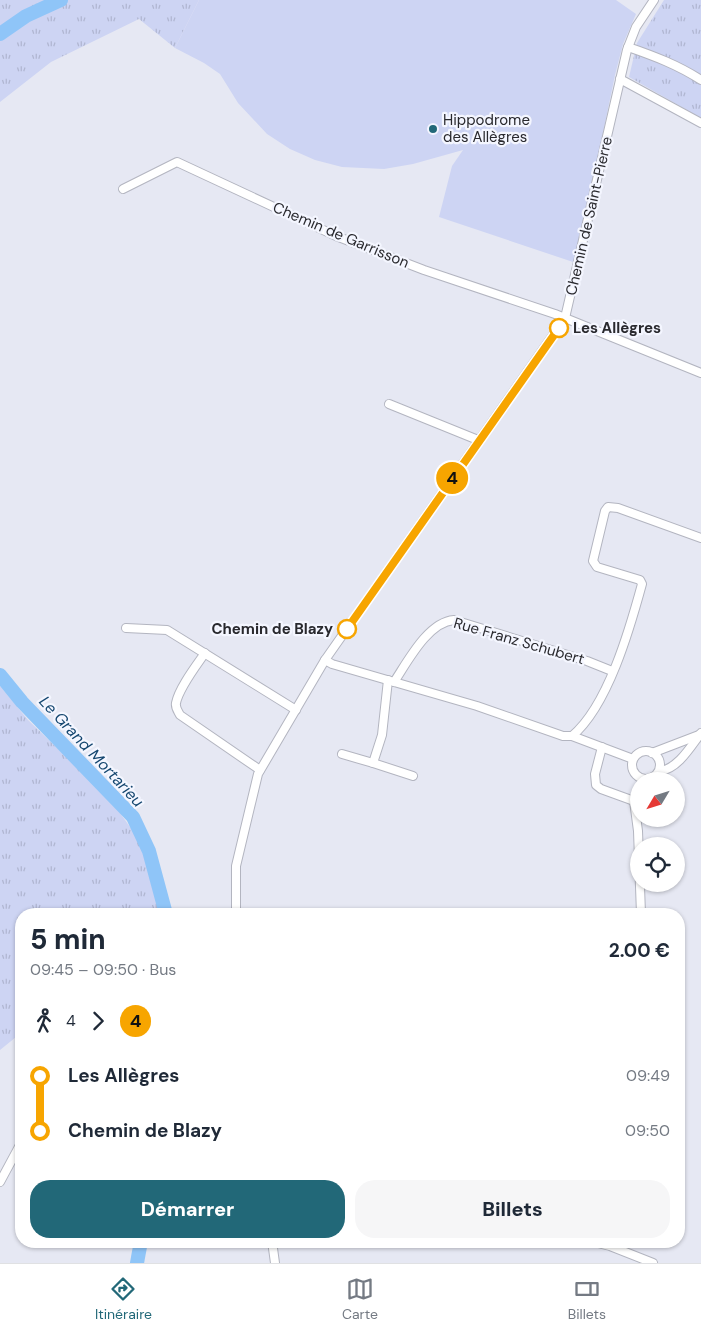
<!DOCTYPE html>
<html lang="fr">
<head>
<meta charset="utf-8">
<style>
  body { margin:0; font-family:"DM Sans",sans-serif; background:#f6f6f7; color:#1f2937; height:100vh; display:flex; flex-direction:column; font-size:19px; white-space:nowrap }
  * { box-sizing:border-box; margin:0 }
  p { font-size:16px; color:#747a83 }
  .icon { flex:none; width:28px; height:28px; fill:none; stroke:currentColor; stroke-width:2; stroke-linecap:round; stroke-linejoin:round }
  .map { position:relative; flex:1; overflow:hidden }
  .details { position:absolute; left:15px; top:908px; width:670px; height:340px; display:flex; flex-direction:column; background:#fff; border-radius:20px; box-shadow:0 1px 4px #0004 }
  .details>* { flex:none }
  .badge { padding:0 10px; border-radius:16px; font-size:18px; line-height:32px }
  .needle { width:32px; rotate:232deg }
  .tools { position:absolute; left:630px; top:772px; display:grid; gap:10px }
  .tools a { display:grid; place-items:center; width:55px; height:55px; border-radius:50%; background:#fff; box-shadow:0 1px 4px #0004; font-size:25px }
  .map>.badge { position:absolute; translate:-50% -50%; box-shadow:0 0 0 2px #fff }
  .legs { display:flex; align-items:center; gap:8px; height:55px; padding:0 15px; font-size:16px }
  .legs p { margin-inline-start:auto }
  .overview { display:flex; align-items:center; justify-content:space-between; height:85px; padding:0 15px }
  h1 { font-size:28px; font-weight:800; line-height:38px }
  .cta { display:flex; gap:10px; margin-top:auto; padding:10px 15px }
  .cta a { flex:1; height:58px; border-radius:20px; background:#226878; color:#fff; font-size:20px; font-weight:800; line-height:58px; text-align:center }
  .cta a+a { background:#f6f6f7; color:#1f2937 }
  ul { padding:0 15px; list-style:none }
  li { display:flex; align-items:center; gap:18px; height:55px; font-size:19px }
  li i { display:grid; place-items:center; width:8px; height:100%; margin:0 6px; background:currentColor }
  li i::after { content:''; width:12px; height:12px; margin:-6px; border:4px solid; border-radius:50%; background:#fff }
  li p { margin-inline-start:auto }
  li:first-child i { background:linear-gradient(#0000 50%,currentColor 0) }
  li:last-child i { background:linear-gradient(currentColor 50%,#0000 0) }
  .tabs { display:flex; justify-content:space-around; align-items:center; height:70px; border-top:1px solid #e0e1e3; background:#fff; font-size:14px; color:#747a83 }
  .tabs a { display:grid; justify-items:center; gap:2px }
  .tabs .current { color:#226878 }
  .map>svg:first-child { display:block }
  .grass { fill:url(#grass-tufts) }
  .pitch { fill:#cdd4f3 }
  .lines { fill:none; stroke-linecap:round; stroke-linejoin:round }
  .river { stroke:#8fc5f8; stroke-width:14 }
  .minor-casing { stroke:#b3b5c0; stroke-width:10 }
  .minor { stroke:#fff; stroke-width:8 }
  .line-1-casing { stroke:#fff; stroke-width:11 }
  .line-1 { stroke:#f7a500; stroke-width:8 }
  .poi-dot { fill:#226878; stroke:#f4f6ff; stroke-width:2 }
  .stop-1-dot { fill:#fff; stroke:#f7a500; stroke-width:2.5 }
  .labels { text-anchor:middle; stroke-width:4.5; stroke-linejoin:round; paint-order:stroke }
  .poi-label { font-size:15px; fill:#29292e; stroke:#f4f6ff; text-anchor:start }
  .street-label { font-size:15px; fill:#29292e; stroke:#f4f6ff }
  .stop-label { font-size:15px; font-weight:bold; fill:#29292e; stroke:#f4f6ff; text-anchor:start }
  .water-label { font-size:16px; font-style:italic; fill:#14466f; stroke:#f4f6ff }
</style>
</head>
<body>
<div class="map">
<svg width="701" height="1263" viewBox="0 0 701 1263">
  <defs>
    <pattern id="grass-tufts" width="24" height="20" patternUnits="userSpaceOnUse" patternTransform="scale(1.25)"><rect width="24" height="20" fill="#cdd4f3"/><path d="M3 7l-1-3M5 7V3M7 7l1-3M15 17l-1-3M17 17v-4M19 17l1-3" fill="none" stroke="#b0b6d1"/></pattern>
  </defs>
  <rect width="100%" height="100%" fill="#e6e8f3"/>
  <g class="grass">
    <path d="M0,0h199l-24,48 -36,-29 -88,43 -51,40z"/>
    <path d="M664,0h37v118l-72,-41 8,-34z"/>
    <path d="M0,686l28,34 82,79 30,42 21,73h-140v119l-21,17z"/>
  </g>
  <path class="pitch" d="M199,0h417l20,14 -13,30 -8,31 -39,188 -137,-46 13,-51 11,-16 -50,14 -29,5 -42,-2 -27,-7 -25,-11 -23,-15 -29,-31 -18,-29 -16,-11 -29,-15z"/>
  <g class="lines">
    <g class="river">
      <path d="M0,34l26,-18 35,-16"/>
      <path d="M0,675l22,27 111,115 16,34 17,63"/>
      <path d="M137,1263l4,-22"/>
    </g>
    <g class="minor-casing">
      <g id="minor">
        <path d="M628,47c26,9 50,18 73,33"/>
        <path d="M620,79l81,44"/>
        <path d="M123,189l54,-27 159,74 88,34 131,44 146,59"/>
        <path d="M389,404l89,36"/>
        <path d="M126,628l41,2 129,80"/>
        <path d="M205,653c-9,13 -26,35 -29,50 -1,5 2,8 4,12l80,55"/>
        <path d="M325,660l7,4 145,42 86,30h9c36,-30 58,-108 70,-152l-2,-4 -43,-13 -4,-6 12,-50 3,-4 10,1 83,30"/>
        <path d="M388,680l-6,55 -9,28 40,13"/>
        <path d="M394,682c14,-21 34,-60 60,-62l133,41 25,10"/>
        <path d="M572,736l61,23"/>
        <path d="M602,747l-7,27 1,11 5,4 33,12"/>
        <circle cx="646" cy="765" r="14"/>
        <path d="M652,753l47,-18"/>
        <path d="M342,754l31,9"/>
        <path d="M660,771c18,-2 31,-25 41,-38"/>
        <path d="M639,791l-5,10 4,30 3,83"/>
        <path d="M236,914v-48l22,-92 67,-114 240,-342 62,-268 9,-23 18,-27"/>
        <path d="M0,1182l21,-39"/>
        <path d="M272,1241l3,22"/>
        <path d="M590,1241l20,5 43,17"/>
      </g>
    </g>
    <use href="#minor" class="minor"/>
  </g>
  <g class="lines">
    <g class="line-1-casing">
      <path id="line-1" d="M347,629l212,-301"/>
    </g>
    <use href="#line-1" class="line-1"/>
  </g>
  <circle class="poi-dot" cx="433" cy="129" r="5"/>
  <g class="stop-1-dot">
    <circle cx="559" cy="328" r="9"/>
    <circle cx="347" cy="629" r="9"/>
  </g>
  <g class="labels">
    <g class="poi-label">
      <text x="443" y="125">Hippodrome<tspan x="443" dy="17">des Allègres</tspan></text>
    </g>
    <g class="street-label">
      <text transform="translate(589 216) rotate(-77)" y="5">Chemin de Saint-Pierre</text>
      <text transform="translate(341 235) rotate(23)" y="5">Chemin de Garrisson</text>
      <text transform="translate(519 641) rotate(16)" y="5">Rue Franz Schubert</text>
    </g>
    <g class="stop-label">
      <text x="573" y="333">Les Allègres</text>
      <text x="333" y="634" text-anchor="end">Chemin de Blazy</text>
    </g>
    <g class="water-label">
      <text transform="translate(92 751) rotate(47)" y="6">Le Grand Mortarieu</text>
    </g>
  </g>
</svg>
<div class="tools">
<a><svg class="needle" viewBox="-14 -14 28 28"><path d="M0-13l5 13h-10z" fill="#e53935"/><path d="M0 13l5-13h-10z" fill="#747a83"/></svg></a>
<a><svg class="icon" aria-label="locate" viewBox="0 0 24 24"><circle cx="12" cy="12" r="6"/><path d="M12 2v4M12 18v4M2 12h4M18 12h4"/></svg></a>
</div>
<b class="badge" style="left:452px;top:478px;background:#f7a500;color:#111">4</b>
<section class="details">
<div class="overview"><div><h1>5 min</h1><p>09:45 – 09:50 · Bus</p></div><b>2.00 €</b></div>
<div class="legs"><svg class="icon" aria-label="walk" viewBox="0 0 24 24"><circle cx="13" cy="4" r="2"/><path d="M13 8l-2 6 4 7M11 14l-3 7M7 12l3-4h3l4 4"/></svg>4<svg class="icon" aria-label="forward" viewBox="0 0 24 24"><path d="M9 5l7 7-7 7"/></svg><b class="badge" style="background:#f7a500;color:#111">4</b></div>
<ul>
<li><i style="color:#f7a500"></i><b>Les Allègres</b><p>09:49</p></li>
<li><i style="color:#f7a500"></i><b>Chemin de Blazy</b><p>09:50</p></li>
</ul>
<div class="cta"><a>Démarrer</a><a>Billets</a></div>
</section>
</div>
<nav class="tabs">
<a class="current"><svg class="icon" aria-label="directions" viewBox="0 0 24 24"><path d="M12 3l9 9-9 9-9-9zM9 14v-3h6M13 9l2 2-2 2"/></svg>Itinéraire</a>
<a><svg class="icon" aria-label="map" viewBox="0 0 24 24"><path d="M3 6l6-2 6 2 6-2v14l-6 2-6-2-6 2zM9 4v14M15 6v14"/></svg>Carte</a>
<a><svg class="icon" aria-label="tickets" viewBox="0 0 24 24"><path d="M3 7h18v10H3zM15 7v10"/></svg>Billets</a>
</nav>
</body>
</html>
